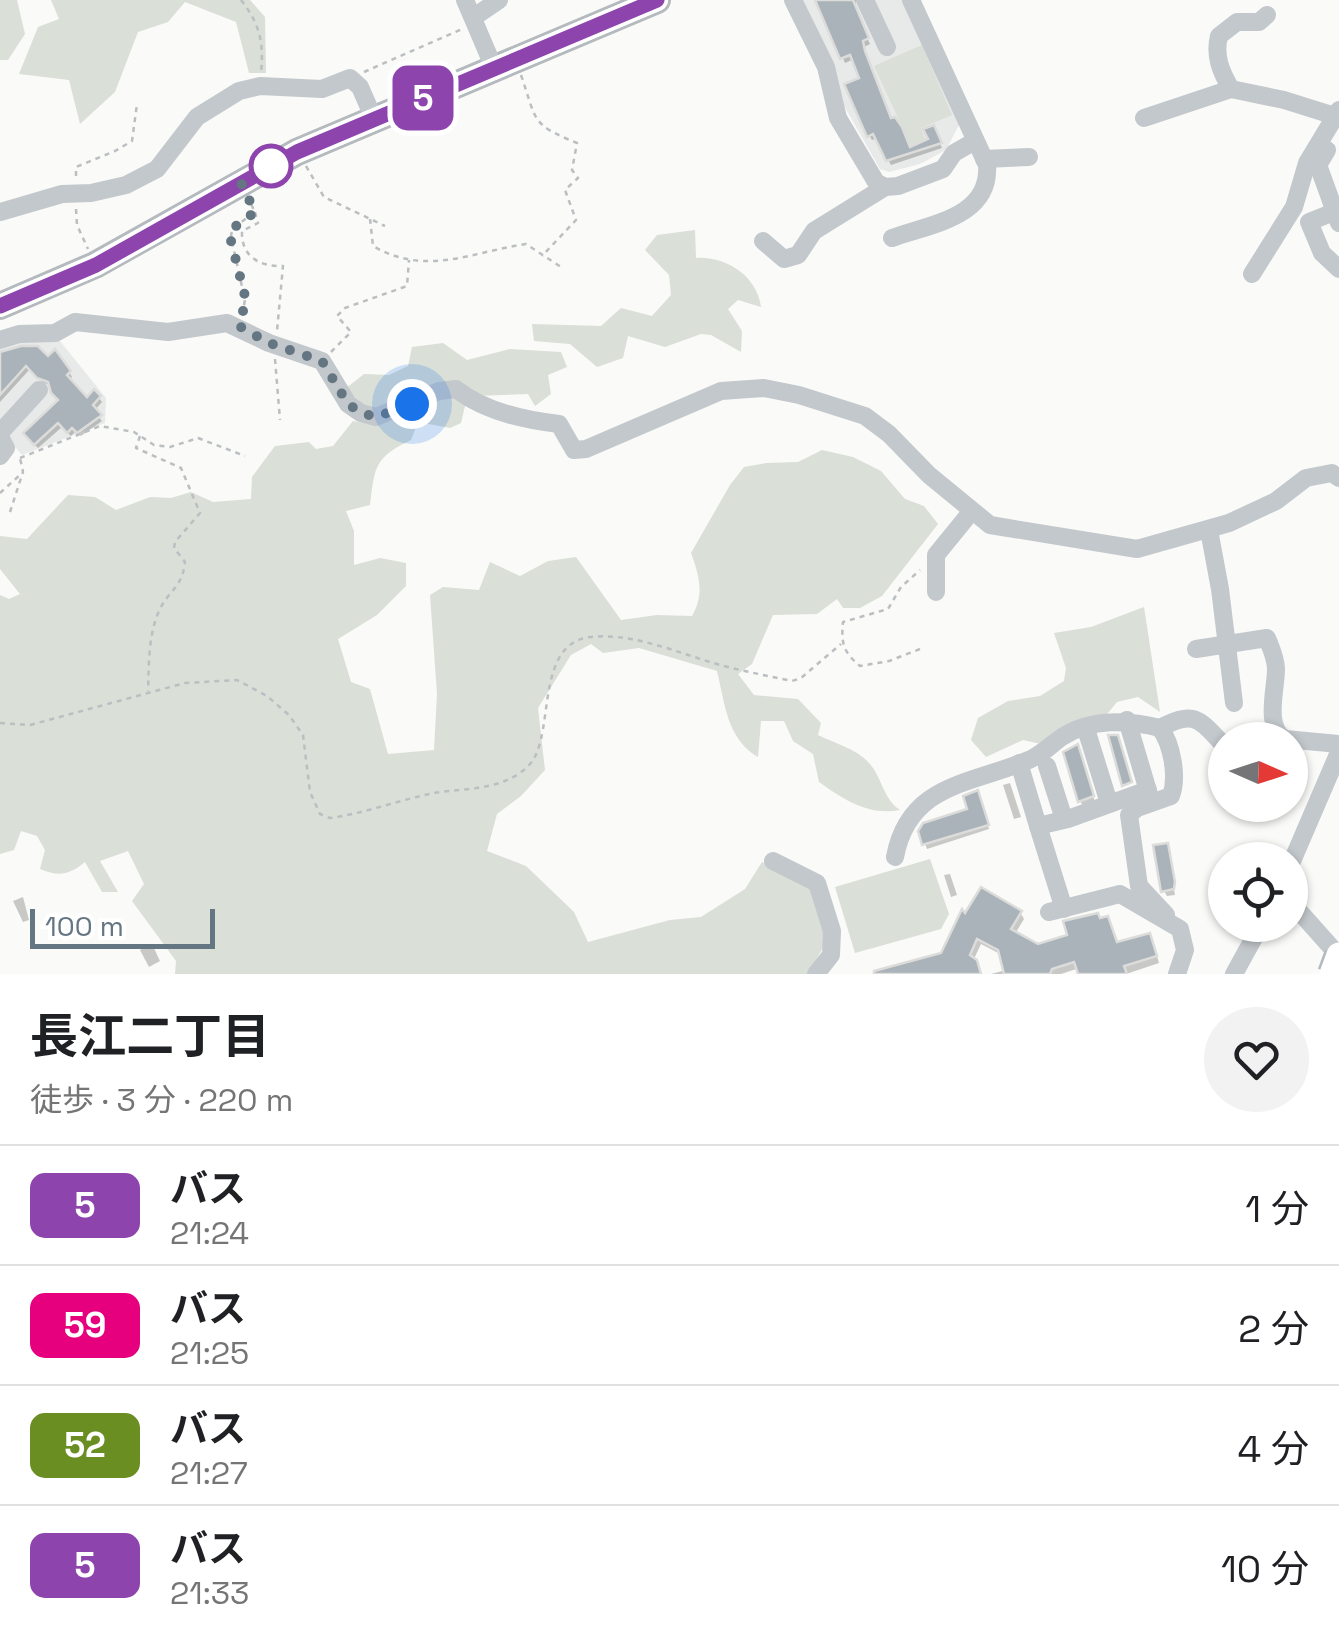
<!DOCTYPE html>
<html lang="ja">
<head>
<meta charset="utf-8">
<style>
  body { margin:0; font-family:"Space Grotesk","Noto Sans JP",sans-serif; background:#f2f2f2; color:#202124; height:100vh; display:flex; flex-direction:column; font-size:38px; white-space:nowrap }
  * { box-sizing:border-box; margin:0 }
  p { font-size:32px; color:#757577 }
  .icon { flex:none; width:55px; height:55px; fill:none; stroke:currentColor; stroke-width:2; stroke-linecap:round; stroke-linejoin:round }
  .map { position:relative; height:974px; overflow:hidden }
  .details { display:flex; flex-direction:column; background:#fff; flex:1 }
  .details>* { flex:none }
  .badge { padding:0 20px; border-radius:15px; font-size:35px; line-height:65px }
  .needle { width:65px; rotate:93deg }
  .tools { position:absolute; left:1208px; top:722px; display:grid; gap:20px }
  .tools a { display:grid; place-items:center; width:100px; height:100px; border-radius:50%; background:#fff; box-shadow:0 2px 8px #0004; font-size:50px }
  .scale { position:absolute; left:30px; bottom:25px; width:185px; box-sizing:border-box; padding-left:10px; border:5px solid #657683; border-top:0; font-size:28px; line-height:35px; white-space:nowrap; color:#657683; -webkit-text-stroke:8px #fff; paint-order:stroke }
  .you { position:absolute; width:50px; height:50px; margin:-25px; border:8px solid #fff; border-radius:50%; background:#1a73e8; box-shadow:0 0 0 15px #1a73e833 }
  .map>.badge { position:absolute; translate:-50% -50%; box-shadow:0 0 0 5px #fff }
  .round { display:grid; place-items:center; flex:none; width:105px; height:105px; border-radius:52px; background:#f2f2f2 }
  .summary { display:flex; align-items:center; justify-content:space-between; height:170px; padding:0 30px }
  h1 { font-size:48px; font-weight:700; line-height:75px }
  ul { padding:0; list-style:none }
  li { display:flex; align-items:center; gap:30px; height:120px; padding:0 30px; border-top:2px solid #e0e0e0 }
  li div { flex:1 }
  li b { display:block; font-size:38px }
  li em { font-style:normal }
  li .badge { min-width:110px; font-weight:700; text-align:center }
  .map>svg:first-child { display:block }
  .built { fill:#e8e9e9 }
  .green { fill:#dadfd7 }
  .shadow { fill:#0003 }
  .building { fill:#aab3b9; stroke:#dcdcda; stroke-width:2.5 }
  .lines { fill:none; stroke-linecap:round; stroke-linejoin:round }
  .major-casing { stroke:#b5babe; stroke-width:28 }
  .path { stroke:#bbbfc2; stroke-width:2.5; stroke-dasharray:5 5; stroke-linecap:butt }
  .minor { stroke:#c3c8cc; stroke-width:18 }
  .major { stroke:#fff; stroke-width:22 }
  .highway-bridge-casing { stroke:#b4b9bd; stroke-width:30; stroke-linecap:butt }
  .highway-bridge { stroke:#fff; stroke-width:25 }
  .line-casing { stroke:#fff; stroke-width:22 }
  .line { stroke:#8e44ad; stroke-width:15 }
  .walk { stroke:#657683; stroke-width:10; stroke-dasharray:0 18 }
  .stop-dot { fill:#fff; stroke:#8e44ad; stroke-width:5 }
</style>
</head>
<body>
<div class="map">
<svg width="1339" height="974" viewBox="0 0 1339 974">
  <rect width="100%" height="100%" fill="#fafaf8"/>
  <g class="built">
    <path d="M799,0h109l54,119 -16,31 -26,14 -31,8 -9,-3 -46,-81z"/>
    <path d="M55,335l51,63 -1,25 -83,32 -22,-26v-88z"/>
  </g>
  <g class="green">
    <path d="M0,0h17l8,34 -17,26h-8z"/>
    <path d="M51,0h199l15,17 1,56h-17l-13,-51 -51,-20 -17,20 -30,10 -23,60 -35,32 -11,-44 -50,-6 19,-47 21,-8z"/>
    <path d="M922,45l30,70 -31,13 4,11 -14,7 -37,-80z"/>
    <path d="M695,230l1,28c30,-2 61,18 65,49l-23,-7 -10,9 14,22 -1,21 -30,-17 -10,-1 -36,13 -37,-11 -5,22 -26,9 -27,-23 -36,-3 -2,-17 69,2 20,-18 31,8 19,-21 -2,-20 -24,-25 12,-15z"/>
    <path d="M443,343l24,17 43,-11 51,3 6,15 -19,8 3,19 -16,12 -7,-12 -54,2 -15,-11 -81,26 -11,-3 -22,-19 19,-15 25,1 19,-9 4,-19z"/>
    <path d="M443,394l23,8 -5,21 -11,5 -32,-6 -7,18c-37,18 -36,26 -41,65l-24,6 8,20v34l26,-7 26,5v23l-29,29 -39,24 13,43 19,7 18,65 46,-4 3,-56 -7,-99 13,-8 36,3 11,-28 30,14 28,-15 28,-4 45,63 36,-5 35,1c13,-22 7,-41 -1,-63l39,-68 14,-18 23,-4 31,-1 24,-12 31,7 28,14 24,28 19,7 14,18 -56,72 -22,12h-17l-6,-9 -20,15 -44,1 -21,49 -14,10 16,21 44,4 23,24 -3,12c16,8 39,14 51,28 13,14 14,36 31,47 -31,6 -56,-10 -81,-28l-6,-28 -20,-13 -9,-20h-23l-3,36c-31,-18 -33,-53 -41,-86l-78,-23 -36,5 -12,-9 -20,11 -33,53 7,62 -24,26 -24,18 -10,37 39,15 48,46 14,30 82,-22 31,-3 44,-28 17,-27 47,22 19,55 -20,35h-633l1,-13 -44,-60 12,-17 -16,-33 -28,10 18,31h-16l-17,-30c-16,13 -26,15 -45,7l5,-19 -8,-14 -16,-5 -7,19 -14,4v-259l9,4 11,-5 -20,-25v-33l27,3 41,-44 27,2 21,13 34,-13 21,1 20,-6 22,10 38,-3 1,-22 23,-31 34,-4 7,7 17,-3 20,-25 23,4z"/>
    <path d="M1144,607l16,105 -22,-15 -21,5 -13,16 -63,26 -18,-4 -37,17 -15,-17 7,-22 30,-17 32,-5 24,-15 2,-13 -12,-35 37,-6z"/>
    <path d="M930,859l19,55 -8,15 -86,24 -20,-66z"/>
  </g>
  <g class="shadow">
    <path d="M818,0h38l-1,12 15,32 -6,3 2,12 25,62 19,29 21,-10 2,-12 9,20 -51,17 -14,-27 -5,2 -3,-5 -7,-55 -8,-21 -9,4z"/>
    <path d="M0,353l69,19 3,5 -3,3 18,20 12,-2 3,4 -8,9 8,10 -21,15 -5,-5 -5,5 -9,-9 -24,21 -10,-10 32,-36 -8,-16 -10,-4 -12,-13 -30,33z"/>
    <path d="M1080,752l15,50 -12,4 -3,-5z"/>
    <path d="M1010,783l11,34 -7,2 -11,-34z"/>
    <path d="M980,798l9,31 -62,20 -6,-17 49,-21z"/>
    <path d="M1166,846l9,49 -8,1 -3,-5z"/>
    <path d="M950,874l7,21 -6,2 -7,-22z"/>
    <path d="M23,897l6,23 -6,2 -10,-21z"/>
    <path d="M1020,912l4,7 -9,15 23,13 115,-5 6,21 -33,11h-45l-2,-6 -18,6h-70l15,-4 -4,-15 -21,-11 -8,17 8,13h-97l59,-19z"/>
    <path d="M152,944l8,17 -11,6 -9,-17z"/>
  </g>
  <g class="building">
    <path d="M815,0h38l16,38 -6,3 2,10 26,67 4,-1 7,10 8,20 18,-8 -5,-10 11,-4 8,18 -56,18 -13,-27 -6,3 -23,-53 15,-6 -9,-23 -10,4z"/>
    <path d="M21,346h17l10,10 7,-7 16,22 -4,4 20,22 7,-8 7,7 -8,9 9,10 -25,18 -5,-5 -5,5 -9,-10 -24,22 -11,-12 35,-33 -7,-7 -3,-11 -11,-4 -11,-12 -26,29v-43z"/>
    <path d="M1108,735h10l14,47 -10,4z"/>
    <path d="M1078,744l16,52 -16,6 -15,-50z"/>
    <path d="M978,790l11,35 -67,20 -4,-14 5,-8 44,-14 -4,-13z"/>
    <path d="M1168,843l7,39 -1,7 -13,3 -8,-47z"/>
    <path d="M981,887l41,24 -11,18 27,15 29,-9 -4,-14 35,-8 2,5 8,-2 9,26 33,-9 7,23 -33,10 3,8h-49l-4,-12 -22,7 -2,5h-46l-6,-24 -21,-11 -7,16 7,5 4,14h-107v-3l67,-18 21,-44 3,4z"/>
  </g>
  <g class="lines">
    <g class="major-casing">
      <path id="major" d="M0,306l95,-41 202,-113 360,-152"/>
    </g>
    <g class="path">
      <path d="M241,0c19,24 23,43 20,73"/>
      <path d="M364,72l98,-43"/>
      <path d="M521,75c16,46 9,49 56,68l-5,27 6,8 -13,12 11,30 -34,36"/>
      <path d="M306,166l18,31 61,29"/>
      <path d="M76,176v-9l39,-16 17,-10 5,-37"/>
      <path d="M76,209l1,16 11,24"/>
      <path d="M255,212l3,11 -16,8c-1,25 17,36 41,35l-6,65"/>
      <path d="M370,219l3,27c53,31 98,6 153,-2l35,23"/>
      <path d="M242,315l3,-15 -14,-63 1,-8 23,-17 -7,-14"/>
      <path d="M331,352l20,-20 -14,-16 8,-8 62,-22 2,-26"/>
      <path d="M275,359l5,61"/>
      <path d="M140,436l-4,12 45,20 19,45 -25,29 -1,6 11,14c-3,27 -16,27 -26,49 -11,25 -10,54 -11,80"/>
      <path d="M20,458l80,-32 34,6 20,13 16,2 28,-9 47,18"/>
      <path d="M0,493l21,-19"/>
      <path d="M10,512l13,-40 -3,-14"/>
      <path d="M920,649l-31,12 -29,5c-17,-14 -19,-23 -17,-44l45,-13 13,-22 19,-17"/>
      <path d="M0,723l30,2 155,-42 52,-3 30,16 22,19 14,20 7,57 10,22 10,4c36,-5 69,-18 104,-25 24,-4 53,-3 75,-14 8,-3 19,-11 24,-19 21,-33 3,-116 57,-123 45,-5 92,18 134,29 23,6 45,10 68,15l9,-3 40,-34"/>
    </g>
    <g class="minor">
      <path d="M465,0l29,68"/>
      <path d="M793,0l33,67 12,51 38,64 9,5 13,-1 45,-17 11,-16 21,-12"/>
      <path d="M865,0l22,47"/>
      <path d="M474,17l25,-17"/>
      <path d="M1231,89c-10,-17 -17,-33 -12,-53l18,-14h22l8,-7"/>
      <path d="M1144,118l87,-29 53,11 51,16"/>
      <path d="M1327,150l-9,15 21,58"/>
      <path d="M984,159l45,-2"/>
      <path d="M0,212l62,-18 29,-1 35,-8 31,-16 40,-52 42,-26 21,-5 62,3 28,-11 10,9 14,32"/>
      <path d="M1334,212l-25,10 13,31 17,16"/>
      <path d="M892,238c39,-14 99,-21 95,-73l-76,-165"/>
      <path d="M763,241l21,18 14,-4 16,-24 71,-44"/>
      <path d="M1252,274l42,-67 13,-44 32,-53"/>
      <path d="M0,340l19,-6 36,-1 20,-11 93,10 59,-9 42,20 53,18 26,43 13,9 15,4 63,-26 17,-2c28,22 67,31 103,35l15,26 12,-1 135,-58 43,-3 35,7 66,21 24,18 40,41 61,50 147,24 92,-26 47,-22 30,-23 26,-5 7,5"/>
      <path d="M0,433l39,-43"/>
      <path d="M0,437l6,11 -6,8"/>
      <path d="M1209,530l11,59 14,114"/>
      <path d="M936,592v-37l35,-43"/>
      <path d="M1196,649l71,-11c4,10 9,21 9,31 0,21 -12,58 9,70l54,5"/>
      <path d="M1127,720l24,81"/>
      <path d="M1160,728c36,-19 39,-8 65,18"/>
      <path d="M1086,729l23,74"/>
      <path d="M1019,763l19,63 30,-7 80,-29"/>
      <path d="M1047,766l17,53"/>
      <path d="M1038,826l26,83"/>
      <path d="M895,857c14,-75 79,-73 136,-98 11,-5 21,-15 31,-22 29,-19 67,-17 98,-9 12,16 18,49 11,68l-34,12 -8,7 10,71 27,29v5"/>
      <path d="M773,861l44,22 15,48 -1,24 -15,19"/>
      <path d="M1290,866l49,-114"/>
      <path d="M1290,901l49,55"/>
      <path d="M1049,912l71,-18 60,35 5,21 -8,24"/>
      <path d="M1234,974l27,-49"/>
    </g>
    <use href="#major" class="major"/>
    <g class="highway-bridge-casing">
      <path id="highway-bridge" d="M1332,974l7,-19"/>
    </g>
    <use href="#highway-bridge" class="highway-bridge"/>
  </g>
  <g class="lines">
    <g class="line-casing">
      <path id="line" d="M0,306l96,-41 201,-113 360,-152"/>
    </g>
    <use href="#line" class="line"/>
    <path class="walk" d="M271,166l-30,17 14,29 -23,17 -2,8 16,63 -7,26 30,17 53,18 26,43 13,9 15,4 36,-13"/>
  </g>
  <circle class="stop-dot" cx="271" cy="166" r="20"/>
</svg>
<div class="tools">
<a><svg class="needle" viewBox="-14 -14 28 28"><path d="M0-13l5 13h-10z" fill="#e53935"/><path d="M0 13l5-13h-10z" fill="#757577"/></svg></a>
<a><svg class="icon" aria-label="locate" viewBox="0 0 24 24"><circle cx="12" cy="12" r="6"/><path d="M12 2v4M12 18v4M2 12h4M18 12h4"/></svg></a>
</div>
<div class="scale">100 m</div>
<div class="you" style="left:412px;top:404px"></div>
<b class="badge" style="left:423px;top:98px;background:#8e44ad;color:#fff">5</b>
</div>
<section class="details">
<div class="summary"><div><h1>長江二丁目</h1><p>徒歩 · 3 分 · 220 m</p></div><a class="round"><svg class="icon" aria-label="heart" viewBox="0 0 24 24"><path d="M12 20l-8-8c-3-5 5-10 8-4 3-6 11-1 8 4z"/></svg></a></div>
<ul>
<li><span class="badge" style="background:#8e44ad;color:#fff">5</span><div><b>バス</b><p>21:24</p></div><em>1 分</em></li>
<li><span class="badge" style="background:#e6007e;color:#fff">59</span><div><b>バス</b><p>21:25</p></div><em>2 分</em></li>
<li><span class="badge" style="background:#6b8e23;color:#fff">52</span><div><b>バス</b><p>21:27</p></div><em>4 分</em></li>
<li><span class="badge" style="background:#8e44ad;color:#fff">5</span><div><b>バス</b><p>21:33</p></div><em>10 分</em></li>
</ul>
</section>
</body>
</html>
